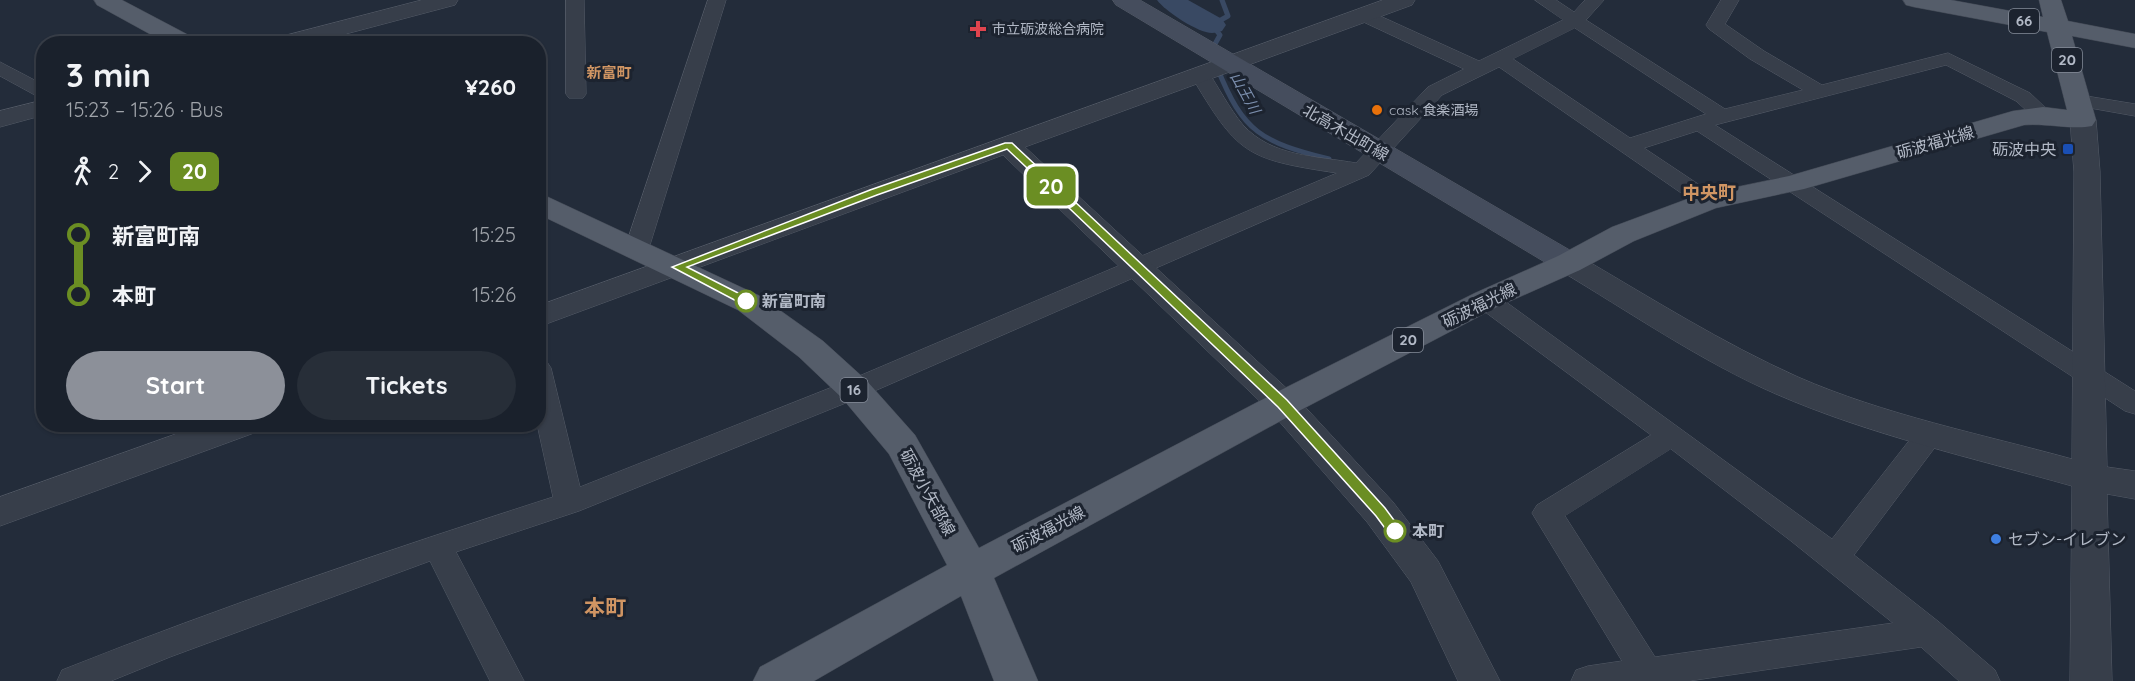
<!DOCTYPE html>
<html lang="en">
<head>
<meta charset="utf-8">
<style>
  body { margin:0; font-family:Quicksand,"Noto Sans JP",sans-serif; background:#272e38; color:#f1f3f6; height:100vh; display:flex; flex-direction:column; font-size:22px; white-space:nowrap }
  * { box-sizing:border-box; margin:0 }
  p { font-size:20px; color:#9fa3a9 }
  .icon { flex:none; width:33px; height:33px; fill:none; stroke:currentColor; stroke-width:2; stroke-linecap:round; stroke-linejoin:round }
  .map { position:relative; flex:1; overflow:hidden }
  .details { position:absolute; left:36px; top:36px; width:510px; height:396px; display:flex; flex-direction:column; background:#1a212c; border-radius:24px; box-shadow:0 2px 4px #0004,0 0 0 2px #383e48 }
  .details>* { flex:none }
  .badge { padding:0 12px; border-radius:9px; font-size:21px; line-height:39px }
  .map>.badge { position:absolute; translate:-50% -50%; box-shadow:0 0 0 3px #fff }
  .legs { display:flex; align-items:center; gap:9px; height:66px; padding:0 30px; font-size:20px }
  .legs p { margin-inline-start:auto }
  .overview { display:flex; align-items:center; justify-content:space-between; height:102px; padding:0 30px }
  h1 { font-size:33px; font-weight:700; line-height:45px }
  .action { display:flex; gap:12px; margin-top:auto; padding:12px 30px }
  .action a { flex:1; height:69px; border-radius:36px; background:#8c9099; color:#fff; font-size:24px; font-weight:700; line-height:69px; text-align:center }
  .action a+a { background:#272e38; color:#f1f3f6 }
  ul { padding:0 30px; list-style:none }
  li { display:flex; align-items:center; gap:21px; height:60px; font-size:22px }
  li i { display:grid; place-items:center; width:9px; height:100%; margin:0 8px; background:currentColor }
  li i::after { content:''; width:15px; height:15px; margin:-8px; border:4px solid; border-radius:50%; background:#1a212c }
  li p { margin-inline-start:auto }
  li:first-child i { background:linear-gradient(#0000 50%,currentColor 0) }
  li:last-child i { background:linear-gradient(currentColor 50%,#0000 0) }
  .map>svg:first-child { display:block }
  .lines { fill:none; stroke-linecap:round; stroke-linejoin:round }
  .stream { stroke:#394963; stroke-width:5 }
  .river { fill:#394963; fill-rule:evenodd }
  .minor-casing { stroke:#555c68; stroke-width:1 }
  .tertiary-casing { stroke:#555c68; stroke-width:1 }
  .secondary-casing { stroke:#555c68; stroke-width:1 }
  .primary-casing { stroke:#404753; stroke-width:1 }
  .minor { fill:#373e4a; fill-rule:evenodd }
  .tertiary { fill:#373e4a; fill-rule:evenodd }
  .secondary { fill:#454d5d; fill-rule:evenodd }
  .primary { fill:#555d6a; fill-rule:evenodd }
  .line-1 { fill:#6b8e23; stroke:#fff; stroke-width:1.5 }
  .health-dot { fill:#e0444e; stroke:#1c232f; stroke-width:2 }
  .food-dot { fill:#e8710a; stroke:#1c232f; stroke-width:2 }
  .transit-dot { fill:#1a4fb4; stroke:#1c232f; stroke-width:2 }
  .stop-1-dot { fill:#fff; stroke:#6b8e23; stroke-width:3 }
  .shop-dot { fill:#3f7fe0; stroke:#1c232f; stroke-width:2 }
  .labels { text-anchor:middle; stroke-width:6; stroke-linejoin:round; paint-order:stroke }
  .far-poi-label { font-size:14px; fill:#b2b9c6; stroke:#1c232f; text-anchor:start }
  .shield { fill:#1c232f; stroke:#858c99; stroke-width:1.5 }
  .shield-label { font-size:15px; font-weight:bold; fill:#b2b9c6 }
  .far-neighbourhood-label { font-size:15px; font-weight:bold; fill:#d09563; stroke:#1c232f }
  .far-water-label { font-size:15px; font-style:italic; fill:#7b8ead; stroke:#1c232f }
  .street-label { font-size:16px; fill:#b2b9c6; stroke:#1c232f }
  .poi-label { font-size:16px; fill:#b2b9c6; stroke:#1c232f; text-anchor:end }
  .stop-label { font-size:16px; font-weight:bold; fill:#b2b9c6; stroke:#1c232f; text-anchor:start }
  .neighbourhood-label { font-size:18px; font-weight:bold; fill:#d09563; stroke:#1c232f }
  .near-neighbourhood-label { font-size:21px; font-weight:bold; fill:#d09563; stroke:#1c232f }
</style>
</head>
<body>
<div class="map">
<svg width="2135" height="681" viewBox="0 0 2135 681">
  <rect width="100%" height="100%" fill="#232c3a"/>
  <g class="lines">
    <g class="stream">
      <path d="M1211,51l9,-16 -8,-10 16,-9 -6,-16"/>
      <path d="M1217,67c26,66 45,75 112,92"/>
    </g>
    <path class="river" d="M1157,0h31l34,19 4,6 -4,6c-3,1 -7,2 -10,2 -14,0 -47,-22 -55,-33z"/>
    <g class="minor-casing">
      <g id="minor">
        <path d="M566,0h18l2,94 -3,4h-14l-3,-4z"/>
        <path d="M708,0h18l-77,248 -4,5 -8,2 -8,-2 -4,-5z"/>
        <path d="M1535,0h21l18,12 11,-12h19l-18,20 139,89 78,-19 -53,-31 -41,-30 -3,-4 15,-25h18l-14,24 39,27 58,34 126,-32 82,40 23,22 -3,4h-14l-20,-18 -70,-36 -231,60 420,266v23l-10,-3 -428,-280 -53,17 72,48 3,5 -3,5 -8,2 -8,-2 -201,-139 -57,28 -73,80 -506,221 -284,115 -123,41 68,129h-34l-60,-120 -260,96 -59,24h-54l5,-11c161,-64 326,-120 491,-173l-16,-73 1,-65 9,3 4,6 29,119 265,-105 492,-209c-93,-14 -99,-19 -147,-99l3,-4h14c12,18 22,38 36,55 29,32 73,31 113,38l72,-76 36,-18 -107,-50 -3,-4 3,-4h12l110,50 84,-41zM1575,28l131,86 -76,24 -117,-79z"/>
        <path d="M0,62l44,23v15l-44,-24z"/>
        <path d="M2080,95l55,9v12l-62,-11 -3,-4 3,-4z"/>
        <path d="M1486,292l9,2 337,245 87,-111 10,-3 10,3 4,7 -4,7 -85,113 85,67 56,48 5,11h-41l-38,-34 -232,34h-118l5,-11 12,-4 34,-5 -90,-148 5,-8 114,-70 -174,-129 -3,-6 3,-6zM1671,449l120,92 102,82 -238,34 -90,-141z"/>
      </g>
    </g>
    <g class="tertiary-casing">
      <g id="tertiary">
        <path d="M422,0h36l-3,5 -147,39h-39l3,-5z"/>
        <path d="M1383,0h32l-3,5 -387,142 270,249 98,106 45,59 62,120h-42l-47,-99 -44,-60 -96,-110 -268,-257 -465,172v-21z"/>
        <path d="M44,100v15l-44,12v-16z"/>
        <path d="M2083,112l9,3 4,5 4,52 7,295 28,4v28l-28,-5 5,187h-42l2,-195c-99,-28 -202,-51 -296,-92 -74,-32 -148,-83 -217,-124l-5,-7 5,-7 10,-2 10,2c72,42 143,87 219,121 87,38 183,57 274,82l2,-287 -4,-52 4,-5z"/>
        <path d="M204,424h55l-5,9 -254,93v-29z"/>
      </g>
    </g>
    <g class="secondary-casing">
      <path id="secondary" d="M1113,0h27l440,256 4,7 -4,7 -11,3 -11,-3 -442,-265z"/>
    </g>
    <g class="primary-casing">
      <g id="primary">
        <path d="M94,0h28l74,39 3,5h-31l-71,-39z"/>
        <path d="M1903,0h48l92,17 -4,-17h22l7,21 67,13v14l-63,-12 24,84 -4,6c-19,4 -45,-3 -68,-1l-220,64 -88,19 -82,33 -54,29 -83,37 -202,106 -301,165 44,103h-44l-33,-85 -147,85h-61l7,-14 187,-102 -58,-111 -47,-56 -43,-41 -61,-47 -200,-96v-20l10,3 212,99 63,45 43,39 49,55 64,113 292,-153 204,-102 83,-37 54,-29 86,-32 91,-19 224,-65 30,-4 24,3 -20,-78 -133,-25 -8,-2z"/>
      </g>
    </g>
    <use href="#minor" class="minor"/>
    <use href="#tertiary" class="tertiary"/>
    <use href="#secondary" class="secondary"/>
    <use href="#primary" class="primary"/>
  </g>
  <path class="line-1" d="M1005,143h7l275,257 98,108 17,23 -2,4h-10l-14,-19 -98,-109 -271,-258 -130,46 -190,72 63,32v5h-8l-70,-37 198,-77z"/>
  <path class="health-dot" d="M975 20h6v6h6v6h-6v6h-6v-6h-6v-6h6z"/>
  <circle class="food-dot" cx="1377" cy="110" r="6"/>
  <rect class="transit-dot" x="2062" y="143" width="12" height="12" rx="3"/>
  <g class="stop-1-dot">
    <circle cx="746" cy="301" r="10"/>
    <circle cx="1395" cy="531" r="10"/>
  </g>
  <circle class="shop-dot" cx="1996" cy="539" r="6"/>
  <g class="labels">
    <g class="far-poi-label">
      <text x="992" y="34">市立砺波総合病院</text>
      <text x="1389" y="115">cask 食楽酒場</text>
    </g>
    <g class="shield">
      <rect x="2009" y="9" width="30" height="24" rx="4.5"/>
      <rect x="2052" y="48" width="30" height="24" rx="4.5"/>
      <rect x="1393" y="328" width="30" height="24" rx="4.5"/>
      <rect x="840.5" y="378" width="27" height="24" rx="4.5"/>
    </g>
    <g class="shield-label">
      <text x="2024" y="26">66</text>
      <text x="2067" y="65">20</text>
      <text x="1408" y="345">20</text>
      <text x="854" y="395">16</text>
    </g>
    <g class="far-neighbourhood-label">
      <text x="609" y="78">新富町</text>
    </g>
    <g class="far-water-label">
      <text transform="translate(1245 93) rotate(61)" y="5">山王川</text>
    </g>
    <g class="street-label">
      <text transform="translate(1346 132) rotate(30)" y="6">北高木出町線</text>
      <text transform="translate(1935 142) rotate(-16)" y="6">砺波福光線</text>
      <text transform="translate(1479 305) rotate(-26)" y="6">砺波福光線</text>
      <text transform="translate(928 492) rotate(61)" y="6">砺波小矢部線</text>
      <text transform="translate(1048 529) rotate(-28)" y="6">砺波福光線</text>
    </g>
    <g class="poi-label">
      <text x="2056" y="155">砺波中央</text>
      <text x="2008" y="545" text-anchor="start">セブン-イレブン</text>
    </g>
    <g class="stop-label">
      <text x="762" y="307">新富町南</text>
      <text x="1412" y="537">本町</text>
    </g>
    <g class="neighbourhood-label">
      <text x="1709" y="199">中央町</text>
    </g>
    <g class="near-neighbourhood-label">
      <text x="605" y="615">本町</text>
    </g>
  </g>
</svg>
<b class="badge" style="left:1051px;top:186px;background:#6b8e23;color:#fff">20</b>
<section class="details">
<div class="overview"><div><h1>3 min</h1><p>15:23 – 15:26 · Bus</p></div><b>¥260</b></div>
<div class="legs"><svg class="icon" aria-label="walk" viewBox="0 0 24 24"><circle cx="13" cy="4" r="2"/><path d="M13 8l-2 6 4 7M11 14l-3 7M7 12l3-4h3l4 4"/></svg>2<svg class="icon" aria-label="forward" viewBox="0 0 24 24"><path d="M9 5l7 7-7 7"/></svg><b class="badge" style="background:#6b8e23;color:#fff">20</b></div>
<ul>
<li><i style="color:#6b8e23"></i><b>新富町南</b><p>15:25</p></li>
<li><i style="color:#6b8e23"></i><b>本町</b><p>15:26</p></li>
</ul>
<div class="action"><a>Start</a><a>Tickets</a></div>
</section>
</div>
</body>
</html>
